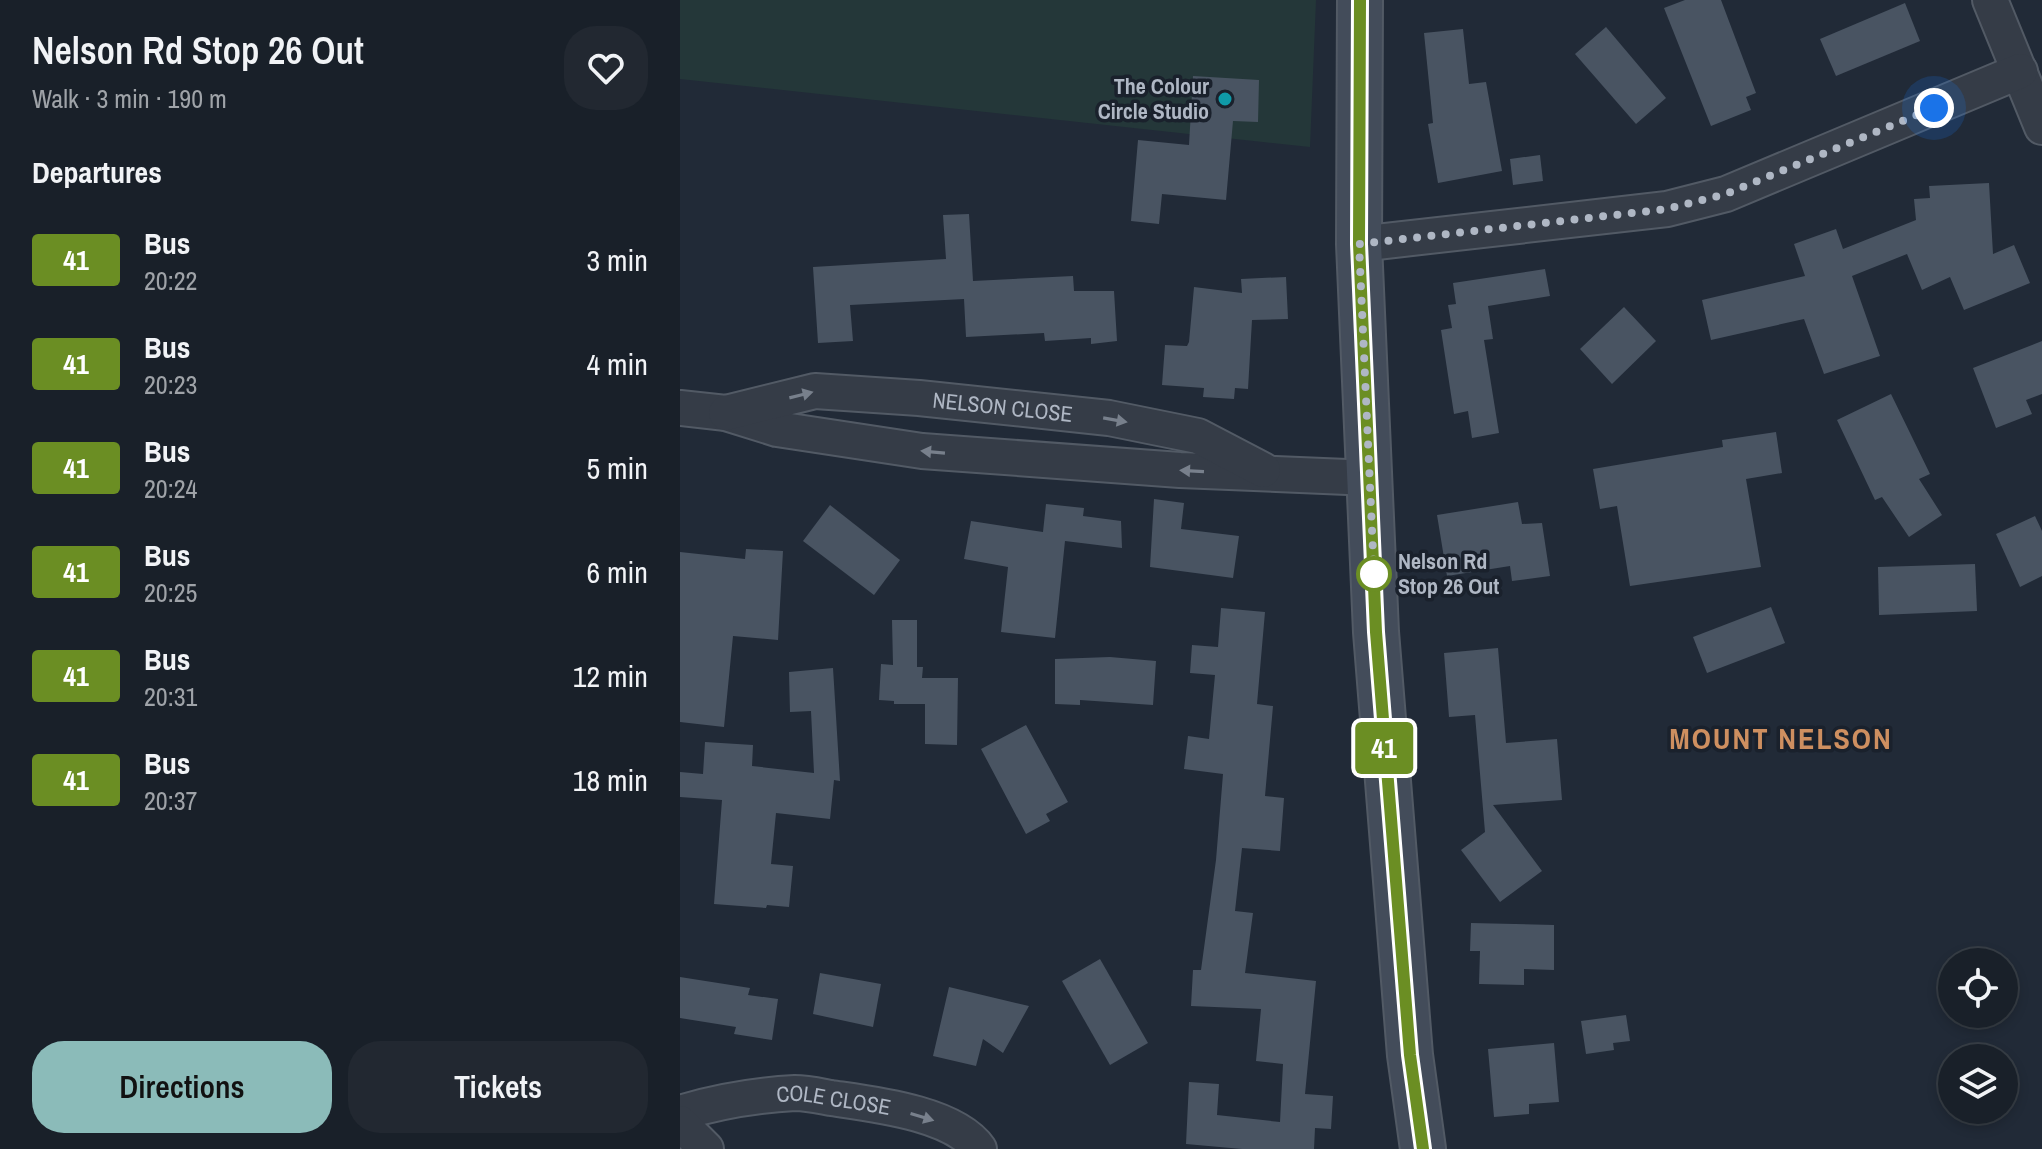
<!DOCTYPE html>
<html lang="en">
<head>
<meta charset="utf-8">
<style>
  body { margin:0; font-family:"Archivo Narrow",sans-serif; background:#222831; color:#f1f3f6; height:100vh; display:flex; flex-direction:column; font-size:30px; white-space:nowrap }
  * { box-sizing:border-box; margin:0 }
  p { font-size:26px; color:#9fa3a8 }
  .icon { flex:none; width:44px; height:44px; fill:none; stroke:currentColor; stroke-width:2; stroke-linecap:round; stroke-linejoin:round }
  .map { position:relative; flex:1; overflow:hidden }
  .drawer { display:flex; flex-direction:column; background:#192029; width:680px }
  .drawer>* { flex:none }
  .badge { padding:0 16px; border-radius:6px; font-size:28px; line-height:52px }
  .buttons { position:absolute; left:1258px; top:948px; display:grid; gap:16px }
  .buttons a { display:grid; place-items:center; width:80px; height:80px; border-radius:50%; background:#192029; box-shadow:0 4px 12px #0003,0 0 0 2px #373e46; font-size:40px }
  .you { position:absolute; width:40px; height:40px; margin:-20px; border:6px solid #fff; border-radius:50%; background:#1a73e8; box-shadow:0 0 0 12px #1a73e833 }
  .map>.badge { position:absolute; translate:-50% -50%; box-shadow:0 0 0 4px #fff }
  h2 { padding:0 32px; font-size:30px; line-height:72px }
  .round { display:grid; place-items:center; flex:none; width:84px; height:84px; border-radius:32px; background:#222831 }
  .head { display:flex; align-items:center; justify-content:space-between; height:136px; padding:0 32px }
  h1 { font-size:38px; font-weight:600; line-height:60px }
  .cta { display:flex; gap:16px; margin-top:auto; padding:16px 32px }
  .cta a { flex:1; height:92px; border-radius:32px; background:#8bbbb9; color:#111; font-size:32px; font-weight:600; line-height:92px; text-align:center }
  .cta a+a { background:#222831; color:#f1f3f6 }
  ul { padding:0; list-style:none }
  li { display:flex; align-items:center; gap:24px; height:104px; padding:0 32px }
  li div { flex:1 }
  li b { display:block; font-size:30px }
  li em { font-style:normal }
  li .badge { min-width:88px; font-weight:700; text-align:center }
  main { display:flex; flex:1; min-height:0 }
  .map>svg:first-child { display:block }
  .green { fill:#243739 }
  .building { fill:#495462 }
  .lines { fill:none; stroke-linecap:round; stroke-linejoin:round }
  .street-casing { stroke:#525a65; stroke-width:38 }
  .secondary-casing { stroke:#525a65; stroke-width:48 }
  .street { stroke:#353c47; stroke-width:34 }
  .secondary { stroke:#434c5a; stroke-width:44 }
  .oneway { fill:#78808c }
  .line-casing { stroke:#fff; stroke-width:18 }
  .line { stroke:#6b8e23; stroke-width:12 }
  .walk { stroke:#afb7c4; stroke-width:8; stroke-dasharray:0 14.4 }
  .culture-dot { fill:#0f9aa8; stroke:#1a212c; stroke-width:3 }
  .stop-dot { fill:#fff; stroke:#6b8e23; stroke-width:4 }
  .labels { text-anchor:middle; stroke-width:7; stroke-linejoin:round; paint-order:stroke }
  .poi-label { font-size:22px; font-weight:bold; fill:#afb7c4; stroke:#1a212c; text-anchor:end }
  .street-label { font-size:22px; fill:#afb7c4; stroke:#1a212c }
  .stop-label { font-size:22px; font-weight:bold; fill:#afb7c4; stroke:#1a212c; text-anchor:start }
  .district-label { font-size:30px; font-weight:bold; letter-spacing:2px; fill:#ce8f60; stroke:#1a212c }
</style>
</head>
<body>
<main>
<section class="drawer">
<div class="head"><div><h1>Nelson Rd Stop 26 Out</h1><p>Walk · 3 min · 190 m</p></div><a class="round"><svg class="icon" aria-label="heart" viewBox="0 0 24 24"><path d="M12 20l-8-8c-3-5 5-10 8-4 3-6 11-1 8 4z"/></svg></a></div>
<h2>Departures</h2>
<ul>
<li><span class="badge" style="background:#6b8e23;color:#fff">41</span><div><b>Bus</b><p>20:22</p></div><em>3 min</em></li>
<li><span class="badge" style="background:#6b8e23;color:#fff">41</span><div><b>Bus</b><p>20:23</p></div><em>4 min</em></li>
<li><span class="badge" style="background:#6b8e23;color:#fff">41</span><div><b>Bus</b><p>20:24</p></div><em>5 min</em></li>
<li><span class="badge" style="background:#6b8e23;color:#fff">41</span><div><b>Bus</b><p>20:25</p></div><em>6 min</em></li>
<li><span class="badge" style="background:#6b8e23;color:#fff">41</span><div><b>Bus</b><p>20:31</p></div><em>12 min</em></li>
<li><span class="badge" style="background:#6b8e23;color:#fff">41</span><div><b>Bus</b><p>20:37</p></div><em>18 min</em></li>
</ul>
<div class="cta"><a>Directions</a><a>Tickets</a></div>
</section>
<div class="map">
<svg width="1362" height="1149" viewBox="0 0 1362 1149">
  <rect width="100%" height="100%" fill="#212a37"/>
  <path class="green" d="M0,0h636l-6,147 -630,-68z"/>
  <g class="building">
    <path d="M1005,0h36l35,93 -10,4 5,13 -40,16 -47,-118z"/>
    <path d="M1225,3l15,38 -84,35 -16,-37z"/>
    <path d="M926,27l60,71 -30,26 -61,-70z"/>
    <path d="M783,29l6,55 17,-2 16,89 -64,12 -10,-59 5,-1 -9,-90z"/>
    <path d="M513,76l66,4 -1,42 -25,-1 -7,79 -64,-6 -3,30 -28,-3 7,-81 51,5z"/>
    <path d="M860,155l3,26 -30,4 -3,-26z"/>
    <path d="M1309,183l4,71 21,-9 16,38 -66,27 -14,-33 -28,13 -15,-36 -55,22 28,80 -56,18 -20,-55 -93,21 -9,-40 103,-24 -11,-32 42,-15 7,20 73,-29 -2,-21 16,-1 -1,-12z"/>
    <path d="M289,214l4,67 100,-5 1,15h40l3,50 -26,3v-6l-46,3 -1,-8 -78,4 -2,-38 -114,6 3,36 -35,2 -5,-76 133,-8 -3,-44z"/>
    <path d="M865,269l5,27 -62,10 5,33 -9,1 15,93 -27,5 -4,-27 -14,3 -13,-84 11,-2 -4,-23 8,-1 -3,-21z"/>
    <path d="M606,277l2,42 -36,1 -4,69 -13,-1 -1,11 -31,-2 1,-9 -42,-3 3,-40 22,1 2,-4 5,-55 48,6 -1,-14z"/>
    <path d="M944,307l32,34 -44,43 -32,-35z"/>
    <path d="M1362,341v53l-16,6 6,14 -36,14 -23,-60z"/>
    <path d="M1211,394l39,80 -11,5 23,36 -33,22 -27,-40 -7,3 -38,-80z"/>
    <path d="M1096,432l6,41 -36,6 15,88 -131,19 -13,-80 -17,3 -7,-40 130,-22 -1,-7z"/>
    <path d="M474,499l30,4 -3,26 58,7 -6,42 -83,-11z"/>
    <path d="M838,502l4,22 20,-1 8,53 -38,5 -2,-15 -63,10 -10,-61z"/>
    <path d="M366,504l38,4 -1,8 38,5 1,27 -57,-7 -10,97 -54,-6 7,-65 -44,-8 7,-38 72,11z"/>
    <path d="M150,505l70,55 -26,35 -71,-54z"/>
    <path d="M1355,516l7,15v45l-22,11 -24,-53z"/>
    <path d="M66,549l37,2 -5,89 -45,-4 -9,91 -44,-5v-170l65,7z"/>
    <path d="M1295,564l2,47 -98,4 -1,-48z"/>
    <path d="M1091,607l14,36 -78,30 -14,-36z"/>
    <path d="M541,608l44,4 -8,92 16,2 -8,90 19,2 -4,53 -38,-3 -7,63 18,2 -8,60 71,8 -11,113 28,2 -2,33 -16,-1 -1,21h-72l-56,-5 3,-62 30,2 -2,31 63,7 3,-58 -27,-3 5,-52 -70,-3 2,-36h8l15,-110 7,-86 -39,-5 4,-33 21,3 6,-64 -25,-2 2,-28 26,2z"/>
    <path d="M212,620h25v47h6l-1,11h36l-1,67 -32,-1v-40h-31v-3l-15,-1 2,-36 12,1z"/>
    <path d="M818,648l8,95 51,-4 5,61 -69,5 49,66 -42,31 -39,-52 24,-18 -10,-117 -26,2 -5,-64z"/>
    <path d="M430,657l46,4 -3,44 -73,-5v5l-25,-1v-45z"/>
    <path d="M153,668l7,113 -6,-1 -4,39 -54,-6 -5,51 22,2 -4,41 -22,-2 -1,3 -52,-4 8,-104 -42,-3v-25l23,2 2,-32 48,3 -1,21 62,7 -3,-62 -21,1 -1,-40z"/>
    <path d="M346,725l42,77 -22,12 4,7 -24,13 -45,-85z"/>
    <path d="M791,923l83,2v45l-30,-1v16l-45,-1 1,-33h-10z"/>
    <path d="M420,959l48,84 -38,22 -48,-84z"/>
    <path d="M140,973l61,11 -8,43 -60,-13z"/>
    <path d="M0,977l70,11 -2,7 30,4 -6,41 -38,-6 2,-7 -56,-9z"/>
    <path d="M269,987l80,19 -26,47 -20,-14 -7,27 -43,-10z"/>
    <path d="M946,1015l4,26 -17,2 1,7 -28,4 -5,-33z"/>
    <path d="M874,1043l5,59 -30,2v10l-35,3 -6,-68z"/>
  </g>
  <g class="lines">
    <g class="street-casing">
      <g id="street">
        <path d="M1310,0l52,127"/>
        <path d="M679,244l308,-35 59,-15 294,-123"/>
        <path d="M0,408l46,5 51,16 145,22 258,19 191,8"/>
        <path id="s1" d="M46,413l89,-22 104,7 190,20 89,18 65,34"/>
        <path id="s2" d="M0,1113c36,-11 77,-18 115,-20 12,0 25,3 36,5 41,6 123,15 148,51"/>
        <path d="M0,1123l26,26"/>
      </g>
    </g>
    <g class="secondary-casing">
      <path id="secondary" d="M680,0l-1,244 17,388 34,423 13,94"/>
    </g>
    <use href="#street" class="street"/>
    <use href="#secondary" class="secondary"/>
  </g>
  <defs><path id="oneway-solid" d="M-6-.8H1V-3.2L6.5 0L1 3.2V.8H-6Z" transform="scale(2)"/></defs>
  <g class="oneway">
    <use href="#oneway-solid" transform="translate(121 395) rotate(-14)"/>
    <use href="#oneway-solid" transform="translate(435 420) rotate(10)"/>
    <use href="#oneway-solid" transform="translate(253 452) rotate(-175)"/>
    <use href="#oneway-solid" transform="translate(512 471) rotate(-177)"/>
    <use href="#oneway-solid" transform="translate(242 1117) rotate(17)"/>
  </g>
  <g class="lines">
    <g class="line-casing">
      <path id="line" d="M680,0l-1,244 17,388 34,423 13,94"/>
    </g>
    <use href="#line" class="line"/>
    <path class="walk" d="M694,574l-15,-330 308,-35 59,-15 208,-86"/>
  </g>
  <circle class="culture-dot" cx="545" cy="99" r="8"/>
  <circle class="stop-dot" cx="694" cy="574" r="16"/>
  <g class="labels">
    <g class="poi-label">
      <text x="529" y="94">The Colour<tspan x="529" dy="25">Circle Studio</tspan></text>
    </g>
    <g class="street-label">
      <text dy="8" stroke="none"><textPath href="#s1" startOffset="280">NELSON CLOSE</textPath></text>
      <text dy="8" stroke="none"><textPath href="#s2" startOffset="156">COLE CLOSE</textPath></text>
    </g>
    <g class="stop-label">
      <text x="718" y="569">Nelson Rd<tspan x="718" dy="25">Stop 26 Out</tspan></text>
    </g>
    <g class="district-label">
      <text x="1101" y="749">MOUNT NELSON</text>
    </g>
  </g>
</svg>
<div class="buttons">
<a><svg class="icon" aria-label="locate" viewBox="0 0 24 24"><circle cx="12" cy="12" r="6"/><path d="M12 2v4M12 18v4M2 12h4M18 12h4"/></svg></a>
<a><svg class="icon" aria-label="layers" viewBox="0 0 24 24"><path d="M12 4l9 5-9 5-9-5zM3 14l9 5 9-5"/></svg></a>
</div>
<div class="you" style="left:1254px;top:108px"></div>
<b class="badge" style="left:704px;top:748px;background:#6b8e23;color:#fff">41</b>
</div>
</main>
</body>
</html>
